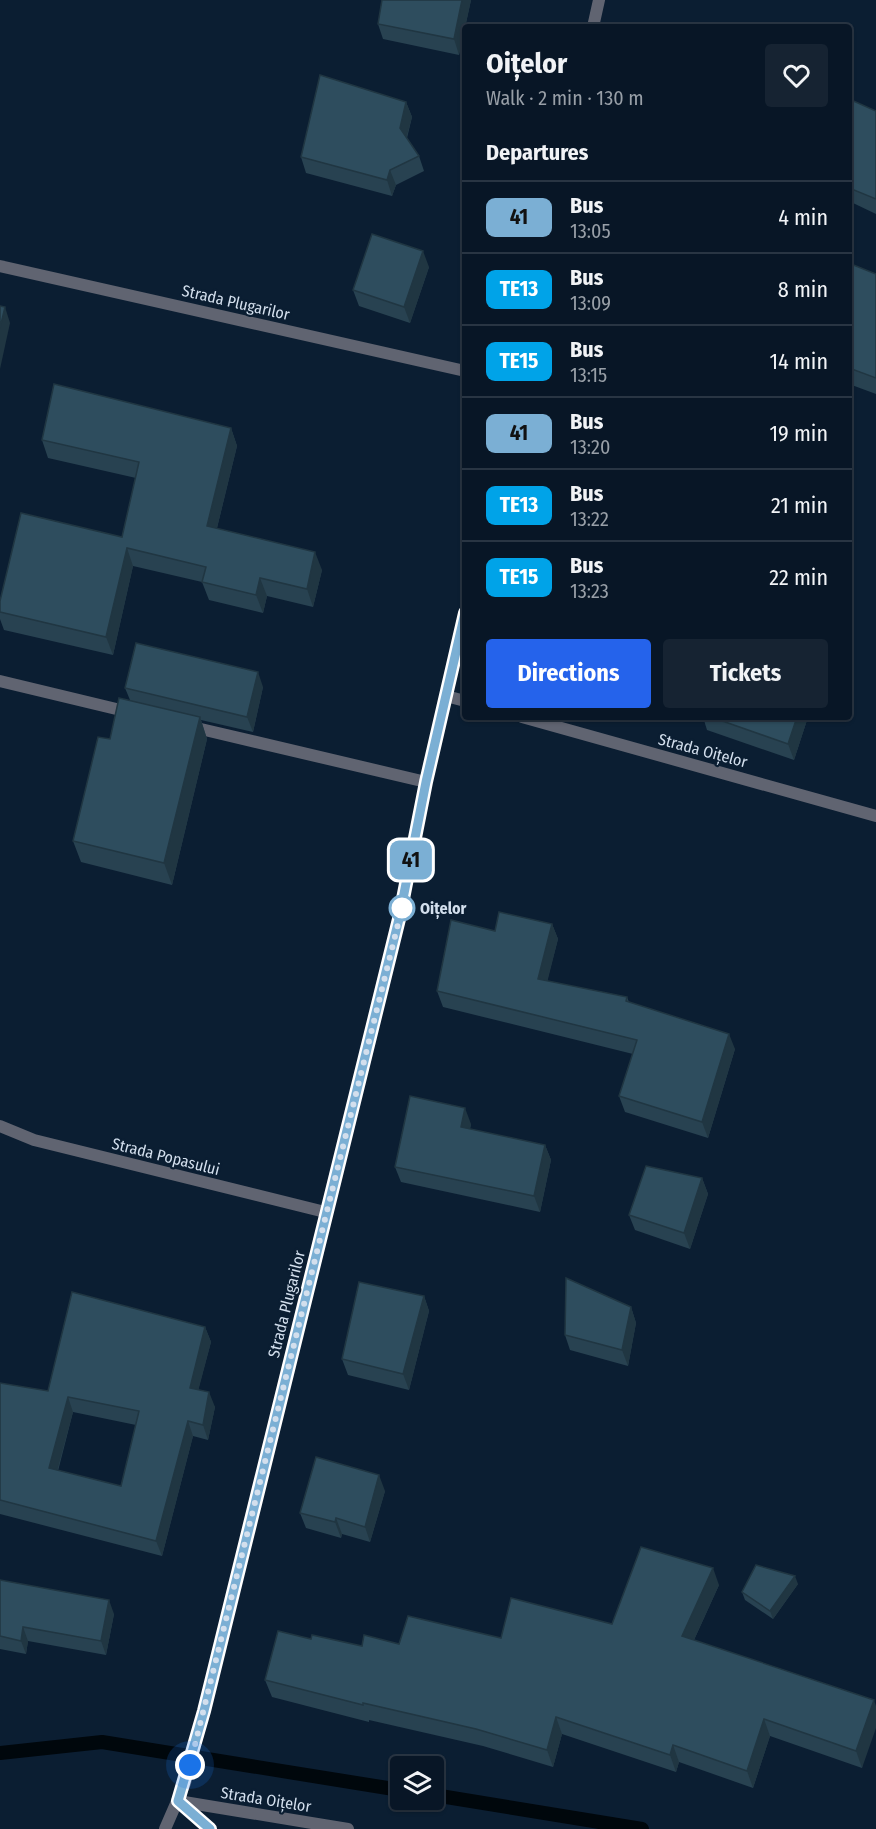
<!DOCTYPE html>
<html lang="en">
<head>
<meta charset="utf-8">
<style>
  body { margin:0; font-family:"Fira Sans Condensed",sans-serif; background:#162332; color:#f1f3f6; height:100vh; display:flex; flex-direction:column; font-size:22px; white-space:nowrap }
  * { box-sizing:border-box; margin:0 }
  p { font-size:20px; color:#989fa7 }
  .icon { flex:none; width:33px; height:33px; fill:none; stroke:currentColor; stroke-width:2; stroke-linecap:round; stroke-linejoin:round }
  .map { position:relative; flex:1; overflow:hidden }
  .drawer { position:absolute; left:462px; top:24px; width:390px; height:696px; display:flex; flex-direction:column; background:#081626; border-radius:6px; box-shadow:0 2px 4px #0004,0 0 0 2px #293543 }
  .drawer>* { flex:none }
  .badge { padding:0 12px; border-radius:9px; font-size:21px; line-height:39px }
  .tools { position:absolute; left:390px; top:1756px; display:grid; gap:12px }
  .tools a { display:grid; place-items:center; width:54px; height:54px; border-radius:6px; background:#081626; box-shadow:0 2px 4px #0004,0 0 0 2px #293543; font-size:30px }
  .you { position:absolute; width:30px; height:30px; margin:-15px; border:4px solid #fff; border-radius:50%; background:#1a73e8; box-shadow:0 0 0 9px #1a73e833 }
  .map>.badge { position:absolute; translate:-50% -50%; box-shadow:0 0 0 3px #fff }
  h2 { padding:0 24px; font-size:22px; line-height:54px }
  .round { display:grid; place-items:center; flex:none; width:63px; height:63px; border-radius:6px; background:#162332 }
  .headline { display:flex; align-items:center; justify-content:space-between; height:102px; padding:0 24px }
  h1 { font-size:28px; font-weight:700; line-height:45px }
  .primary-button { display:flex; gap:12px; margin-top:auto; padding:12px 24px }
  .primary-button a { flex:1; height:69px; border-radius:6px; background:#2563eb; color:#fff; font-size:24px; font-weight:700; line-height:69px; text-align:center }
  .primary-button a+a { background:#162332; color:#f1f3f6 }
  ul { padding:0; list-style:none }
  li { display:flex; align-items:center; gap:18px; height:72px; padding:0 24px; border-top:2px solid #293543 }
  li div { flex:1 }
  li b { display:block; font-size:22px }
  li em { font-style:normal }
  li .badge { min-width:66px; font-weight:700; text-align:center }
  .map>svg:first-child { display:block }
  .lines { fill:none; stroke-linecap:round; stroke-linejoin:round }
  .stream { stroke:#00070c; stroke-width:14 }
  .minor { stroke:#606471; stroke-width:12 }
  .tertiary { stroke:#606471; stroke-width:12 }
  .wall { fill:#284251; fill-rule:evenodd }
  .shaded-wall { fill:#203642 }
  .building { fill:#2e4d5e; stroke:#203642; stroke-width:1.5; fill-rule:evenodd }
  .line-casing { stroke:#fff; stroke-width:14 }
  .line { stroke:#7bafd4; stroke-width:9 }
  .walk { stroke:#d3dfed; stroke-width:6; stroke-dasharray:0 10.8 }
  .stop-dot { fill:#fff; stroke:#7bafd4; stroke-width:3 }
  .labels { text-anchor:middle; stroke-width:4.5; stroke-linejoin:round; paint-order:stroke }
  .street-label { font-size:16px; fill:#d3dfed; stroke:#0b1e32 }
  .stop-label { font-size:16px; font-weight:bold; fill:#d3dfed; stroke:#0b1e32; text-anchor:start }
</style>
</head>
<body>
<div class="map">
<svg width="876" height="1829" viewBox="0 0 876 1829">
  <rect width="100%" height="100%" fill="#0b1e32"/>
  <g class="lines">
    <g class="stream">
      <path d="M0,1753l102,-11 298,48"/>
      <path d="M434,1795l208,34"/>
    </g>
    <g class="minor">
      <path d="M0,266l465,105"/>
      <path d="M0,681l133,32"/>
      <path d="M446,696l19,5"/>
      <path d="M522,717l354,99"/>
      <path d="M188,726l238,56"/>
      <path d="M0,1126l34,14 291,72"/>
      <path d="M178,1801l170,28"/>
      <path d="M179,1802l31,27"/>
    </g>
    <g class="tertiary">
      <path d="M593,27l6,-27"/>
      <path d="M165,1829l20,-46 19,-72 195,-792 27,-137 39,-169"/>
    </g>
  </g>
  <g class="wall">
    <path d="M471,0l-12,55 -76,-16 -5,-15z"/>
    <path d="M849,99l27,12v103l-23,-11 -4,12z"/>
    <path d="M406,102l6,15 -5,21 12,18 5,15 -28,14 -4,11 -86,-23 -5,-16z"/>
    <path d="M429,267l-19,56 -51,-17 -6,-16z"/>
    <path d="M849,268l27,6v120l-27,-10z"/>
    <path d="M231,428l6,18 -20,82 105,42 -9,37 -46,-11 -4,17 -54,-13 -7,-18 -69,-16 -20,89 -109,-25 -4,-11v-18l122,-64 14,-59 -88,-20 -6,-18z"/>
    <path d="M263,687l-10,45 -52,-12 6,19 -35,146 -91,-23 -8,-21 37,-102 20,-39 -5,-12z"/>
    <path d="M703,717h105l-14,43 -87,-30z"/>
    <path d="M552,924l6,15 -11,42 80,16 2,5 106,47 -27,89 -83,-26 -6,-16 14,-42 -190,-47 -6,-16 58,-60z"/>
    <path d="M471,1124l-1,5 75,16 6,15 -11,52 -139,-30 -6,-15z"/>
    <path d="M702,1178l6,16 -18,55 -55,-19 -6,-15z"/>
    <path d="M424,1296l5,15 -20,79 -61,-15 -6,-16z"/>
    <path d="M631,1307l5,16 -8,43 -58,-16 -5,-15z"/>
    <path d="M205,1327l6,15 -13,48 17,17 -7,33 -15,-4 -31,120 -162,-42v-131l48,8zM73,1412l63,13 -15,61 -63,-15z"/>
    <path d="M385,1491l-15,51 -28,-8 -1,4 -35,-10 -6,-15z"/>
    <path d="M0,1580l114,34 -8,41 -78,-14 -2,13 -26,-5z"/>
    <path d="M798,1584l-25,35 -28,-19 -3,-8z"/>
    <path d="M719,1585l-25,55 180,60 -12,68 -92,-32 -17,52 -74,-26 -3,10 -114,-38 -9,33 -70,-21 -114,-26v2l-97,-25 -7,-17 46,-41 51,7 37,-2 102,-6 111,-14z"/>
  </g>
  <g class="shaded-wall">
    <path d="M462,0h9l-12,55 -5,-16z"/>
    <path d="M406,102l6,15 -7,26 -5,-15z"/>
    <path d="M390,170l6,15 -4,11 -5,-16z"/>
    <path d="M849,194l4,9 -4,12z"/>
    <path d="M423,251l6,16 -19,56 -6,-16z"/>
    <path d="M5,307l5,16 -10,46v-41z"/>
    <path d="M231,428l6,18 -24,98 -6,-18z"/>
    <path d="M127,548l6,18 -20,89 -7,-18z"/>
    <path d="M315,552l7,18 -9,37 -6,-18z"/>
    <path d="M260,578l7,18 -4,17 -7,-18z"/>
    <path d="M258,672l5,15 -10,45 -6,-15z"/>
    <path d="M200,717l7,22 -35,146 -8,-22z"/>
    <path d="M797,717h11l-14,43 -6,-16z"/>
    <path d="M552,924l6,15 -14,56 -6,-16z"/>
    <path d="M729,1034l6,15 -27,89 -6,-16z"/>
    <path d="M465,1108l6,16 -4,18 -6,-15z"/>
    <path d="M545,1145l6,15 -11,52 -6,-16z"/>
    <path d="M702,1178l6,16 -18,55 -6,-16z"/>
    <path d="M424,1296l5,15 -20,79 -6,-16z"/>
    <path d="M631,1307l5,16 -8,43 -6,-16z"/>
    <path d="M205,1327l6,15 -16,61 -5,-15z"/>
    <path d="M209,1392l6,15 -7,33 -5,-15z"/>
    <path d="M68,1397l5,15 -19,71 -5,-15z"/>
    <path d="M188,1421l5,15 -31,120 -6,-15z"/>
    <path d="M379,1475l6,16 -15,51 -5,-15z"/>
    <path d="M336,1518l6,16 -1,4 -6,-16z"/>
    <path d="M713,1568l6,17 -31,68 -6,-17z"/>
    <path d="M795,1576l3,8 -25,35 -3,-8z"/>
    <path d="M109,1600l5,14 -8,41 -5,-14z"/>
    <path d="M23,1627l5,14 -2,13 -5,-13z"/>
    <path d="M874,1700l2,6v22l-14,40 -6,-17z"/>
    <path d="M556,1717l6,17 -9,33 -6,-17z"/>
    <path d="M764,1719l6,17 -17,52 -6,-17z"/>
    <path d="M673,1745l6,17 -3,10 -6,-17z"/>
  </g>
  <g class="building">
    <path d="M382,0h80l-8,39 -76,-15z"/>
    <path d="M320,75l86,27 -6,26 19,28 -29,14 -3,10 -86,-23z"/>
    <path d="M849,99l27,12v88l-27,-11z"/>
    <path d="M372,234l51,17 -19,56 -51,-17z"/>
    <path d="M851,264l25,10v104l-27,-10v-100z"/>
    <path d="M0,306l5,1 -5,21z"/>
    <path d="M54,384l177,44 -24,98 108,26 -8,37 -47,-11 -4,17 -54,-13 4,-15 -79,-19 -21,89 -106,-25v-11l21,-88 101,24 17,-75 -97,-22z"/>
    <path d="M136,643l122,29 -11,45 -122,-29z"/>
    <path d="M119,698l81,19 -36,146 -91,-22 25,-104 12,2z"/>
    <path d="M711,717h86l-9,27z"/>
    <path d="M499,912l53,12 -14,55 89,18 -1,4 103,33 -27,88 -83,-26 18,-56 -200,-49 14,-71 44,11z"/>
    <path d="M410,1096l55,12 -4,19 84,18 -11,51 -139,-29z"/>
    <path d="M646,1166l56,12 -18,55 -55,-18z"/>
    <path d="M566,1278l65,29 -9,43 -57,-15z"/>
    <path d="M359,1282l65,14 -21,78 -61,-15z"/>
    <path d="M72,1292l133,35 -15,61 19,4 -6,33 -15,-4 -32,120 -156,-41v-117l48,8zM68,1397l71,14 -18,75 -72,-18z"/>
    <path d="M316,1457l63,18 -14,52 -29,-9 -1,4 -35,-9z"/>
    <path d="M641,1547l72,21 -31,68 192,64 -18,51 -92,-32 -17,52 -74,-26 -3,10 -114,-38 -9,33 -71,-21 -113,-26v2l-98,-25 13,-49 33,8 1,-4 50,11 2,-11 35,9 9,-28 93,22 10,-40 101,26z"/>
    <path d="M756,1565l39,11 -25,35 -28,-19z"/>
    <path d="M0,1580l109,20 -8,41 -78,-14 -2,14 -21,-5z"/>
  </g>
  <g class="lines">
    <g class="line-casing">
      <path id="line" d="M210,1829l-32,-28 26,-90 195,-792 27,-137 39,-169"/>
    </g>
    <use href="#line" class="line"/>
    <path class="walk" d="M190,1765l212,-857"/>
  </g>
  <circle class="stop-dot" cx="402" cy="908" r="12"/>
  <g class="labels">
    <g class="street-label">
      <text transform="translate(236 302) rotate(13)" y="6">Strada Plugarilor</text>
      <text transform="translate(703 750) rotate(15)" y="6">Strada Oițelor</text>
      <text transform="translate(166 1156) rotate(14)" y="6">Strada Popasului</text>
      <text transform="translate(286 1304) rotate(-76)" y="6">Strada Plugarilor</text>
      <text transform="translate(266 1799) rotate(9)" y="6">Strada Oițelor</text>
    </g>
    <g class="stop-label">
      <text x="420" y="914">Oițelor</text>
    </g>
  </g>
</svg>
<div class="tools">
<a><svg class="icon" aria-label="layers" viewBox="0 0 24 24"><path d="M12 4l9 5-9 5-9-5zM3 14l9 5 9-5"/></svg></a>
</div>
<div class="you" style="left:190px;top:1765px"></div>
<b class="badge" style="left:411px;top:860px;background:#7bafd4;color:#111">41</b>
<section class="drawer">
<div class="headline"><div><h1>Oițelor</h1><p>Walk · 2 min · 130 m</p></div><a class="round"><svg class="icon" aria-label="heart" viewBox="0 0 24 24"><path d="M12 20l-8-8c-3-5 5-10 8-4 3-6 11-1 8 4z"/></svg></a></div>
<h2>Departures</h2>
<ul>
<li><span class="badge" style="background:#7bafd4;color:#111">41</span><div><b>Bus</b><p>13:05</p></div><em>4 min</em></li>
<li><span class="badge" style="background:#00a3e8;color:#fff">TE13</span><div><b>Bus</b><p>13:09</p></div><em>8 min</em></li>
<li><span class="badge" style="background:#00a3e8;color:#fff">TE15</span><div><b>Bus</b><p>13:15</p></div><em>14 min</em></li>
<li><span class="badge" style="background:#7bafd4;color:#111">41</span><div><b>Bus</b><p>13:20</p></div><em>19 min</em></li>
<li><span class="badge" style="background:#00a3e8;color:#fff">TE13</span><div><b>Bus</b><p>13:22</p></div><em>21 min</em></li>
<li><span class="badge" style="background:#00a3e8;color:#fff">TE15</span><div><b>Bus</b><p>13:23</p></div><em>22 min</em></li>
</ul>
<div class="primary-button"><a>Directions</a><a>Tickets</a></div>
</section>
</div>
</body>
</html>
